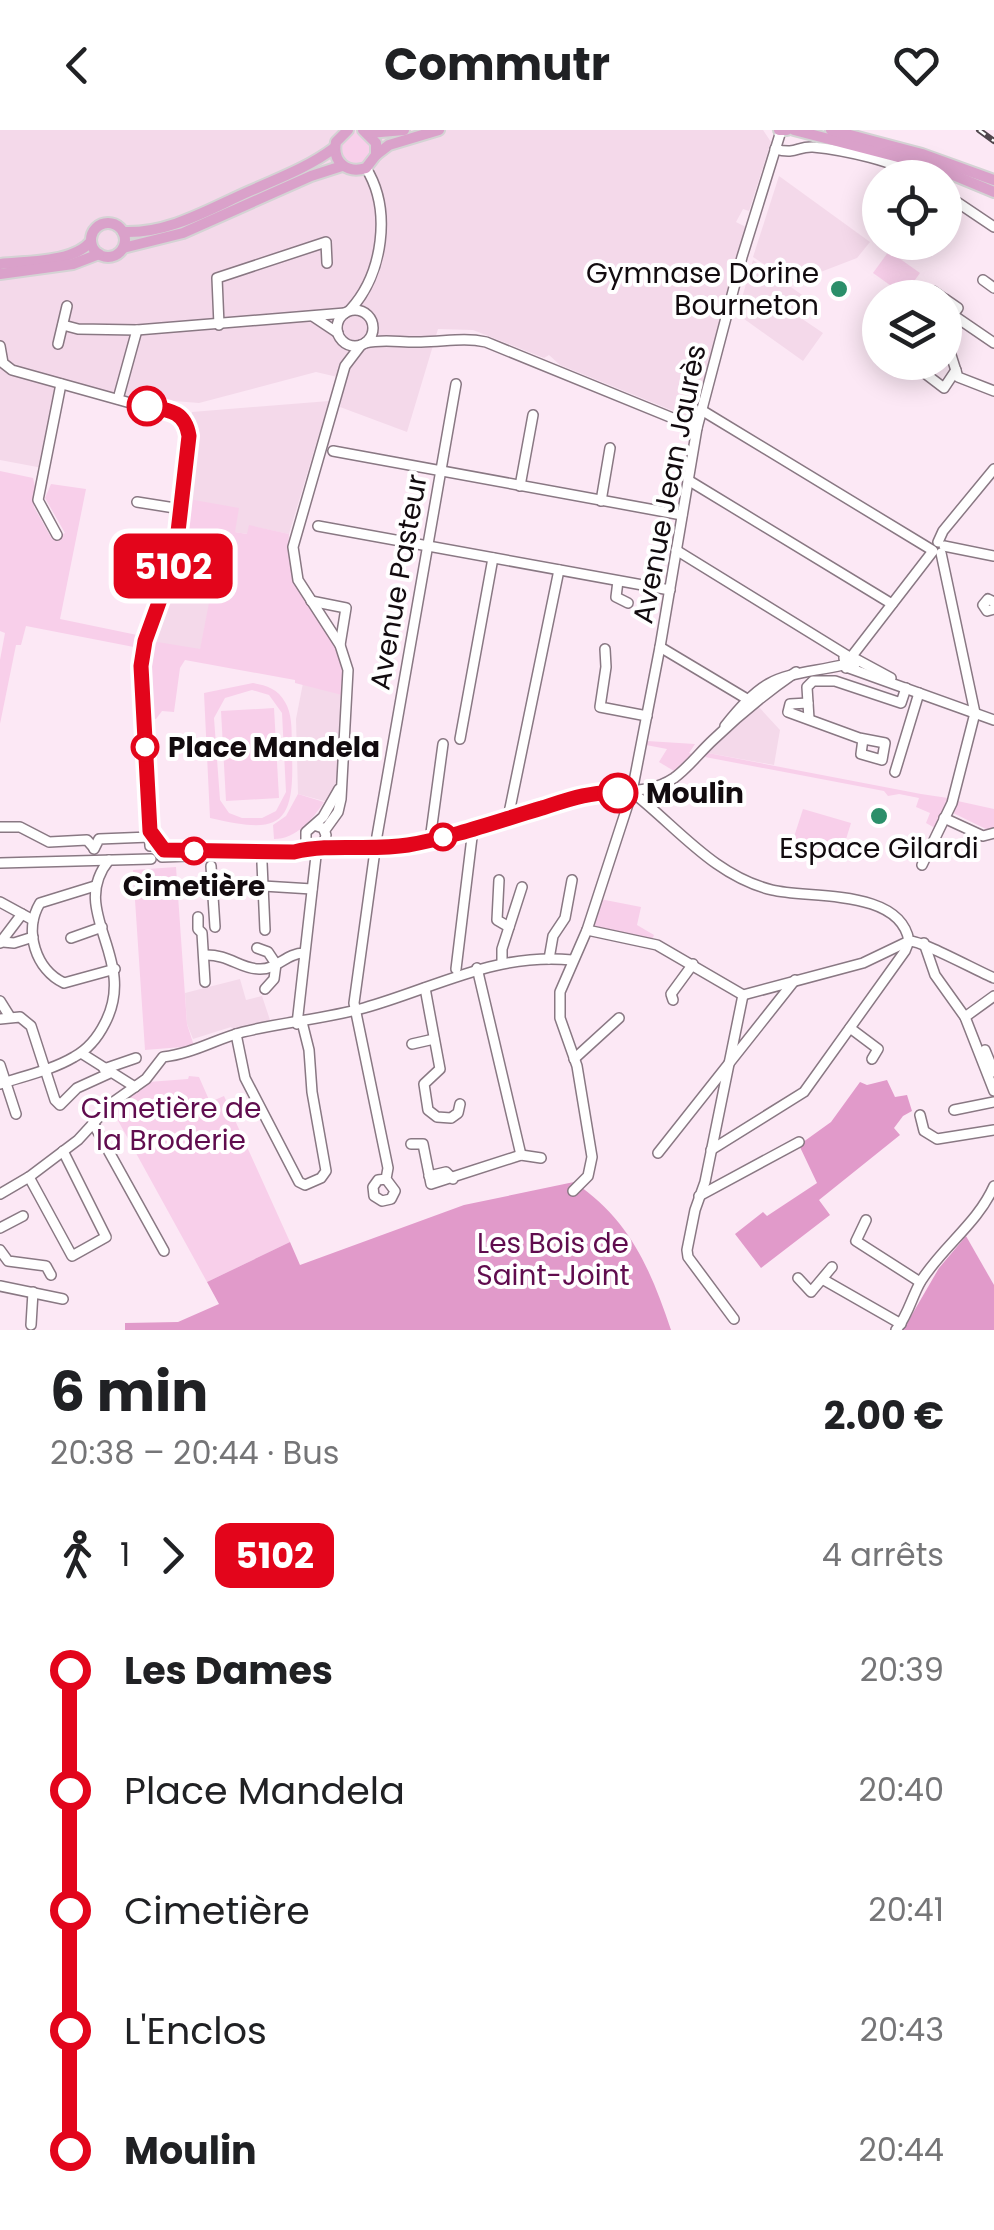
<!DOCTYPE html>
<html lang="fr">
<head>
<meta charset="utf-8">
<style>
  body { margin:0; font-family:Poppins,sans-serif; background:#f6f6f6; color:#202124; height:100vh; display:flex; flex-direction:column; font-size:38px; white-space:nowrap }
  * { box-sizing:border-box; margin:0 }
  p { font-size:32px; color:#757577 }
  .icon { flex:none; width:55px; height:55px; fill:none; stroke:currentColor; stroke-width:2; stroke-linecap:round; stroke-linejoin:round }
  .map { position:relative; height:1200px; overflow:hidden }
  .sheet { display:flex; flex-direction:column; background:#fff; flex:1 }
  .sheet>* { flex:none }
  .badge { padding:0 20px; border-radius:15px; font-size:35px; line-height:65px }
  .buttons { position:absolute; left:862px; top:30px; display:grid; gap:20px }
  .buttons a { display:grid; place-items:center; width:100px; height:100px; border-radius:50%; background:#fff; box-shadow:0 5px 25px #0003; font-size:50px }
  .map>.badge { position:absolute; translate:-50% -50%; box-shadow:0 0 0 5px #fff }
  .legs { display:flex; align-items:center; gap:15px; height:110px; padding:0 50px; font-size:32px }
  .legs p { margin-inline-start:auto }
  .headline { display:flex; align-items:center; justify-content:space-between; height:170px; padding:0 50px }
  h1 { font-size:55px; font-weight:700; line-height:75px }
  ul { padding:0 50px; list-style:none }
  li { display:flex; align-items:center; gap:35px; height:120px; font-size:38px }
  li i { display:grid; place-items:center; width:15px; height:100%; margin:0 12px; background:currentColor }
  li i::after { content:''; width:25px; height:25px; margin:-12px; border:8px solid; border-radius:50%; background:#fff }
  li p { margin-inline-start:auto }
  li:first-child i { background:linear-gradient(#0000 50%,currentColor 0) }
  li:last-child i { background:linear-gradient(currentColor 50%,#0000 0) }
  header { display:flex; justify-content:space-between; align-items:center; height:130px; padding:0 50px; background:#fff; font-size:45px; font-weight:700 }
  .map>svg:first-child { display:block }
  .built { fill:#f4d9ea }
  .green { fill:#f8cfea; fill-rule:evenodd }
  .forest { fill:#e19aca }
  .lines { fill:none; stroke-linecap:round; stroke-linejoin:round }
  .minor-casing { stroke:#897883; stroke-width:12 }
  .major-casing { stroke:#d4d3d4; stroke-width:14 }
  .minor { stroke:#fff; stroke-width:9 }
  .major { stroke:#daa1ca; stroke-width:10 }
  .rail-casing { stroke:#50464c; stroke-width:6 }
  .rail { stroke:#fff; stroke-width:2.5; stroke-dasharray:8; stroke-linecap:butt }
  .line-1-casing { stroke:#fff; stroke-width:22 }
  .line-1 { stroke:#e3051b; stroke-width:15 }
  .poi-dot { fill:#2b8f6a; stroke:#fff; stroke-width:4 }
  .stop-1-dot { fill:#fff; stroke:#e3051b; stroke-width:5 }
  .labels { text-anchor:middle; stroke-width:8; stroke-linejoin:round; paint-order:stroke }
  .poi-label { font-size:28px; fill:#120b0f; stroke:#fff; text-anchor:end }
  .street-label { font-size:28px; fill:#120b0f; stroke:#fff }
  .stop-label { font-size:28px; font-weight:bold; fill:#120b0f; stroke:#fff; text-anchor:start }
  .park-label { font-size:28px; fill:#600c4e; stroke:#fff }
</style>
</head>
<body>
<header><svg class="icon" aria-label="back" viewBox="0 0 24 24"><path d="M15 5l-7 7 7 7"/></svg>Commutr<svg class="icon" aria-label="heart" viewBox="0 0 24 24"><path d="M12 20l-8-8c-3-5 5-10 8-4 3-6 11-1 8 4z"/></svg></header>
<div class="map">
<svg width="994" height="1200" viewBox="0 0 994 1200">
  <rect width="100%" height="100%" fill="#fce8f5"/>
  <g class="built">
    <path d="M0,0h763l8,12 -22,69 -6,-2 -7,13 10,5 -51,188 -9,1 -126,-51 -11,-10 -5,3 -71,-28 -35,-1 -31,103 -67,-25 6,-28 -30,-7 -117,31 -75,-6 -58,-14 -18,86 -48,-9z"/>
    <path d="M779,46l91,66 -13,16 -65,25 -39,-26z"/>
    <path d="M753,130l52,37 -10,17 28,19 -20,28 -70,-50 6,-3z"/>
    <path d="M329,271l-40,133 -39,-8 -2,8 -14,-2 -51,-34 4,-74 4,-3 1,-9z"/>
    <path d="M175,428l42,9 -17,84 -55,-10z"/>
    <path d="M304,548l41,8 -7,91 -10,25 -30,-8 -2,-75z"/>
    <path d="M757,575l23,25 -6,35 -66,-12z"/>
    <path d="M240,849l6,21 16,-4 8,24 -37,10 -2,-3 -38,12 -6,-15 -2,-31z"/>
  </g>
  <g class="green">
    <circle cx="356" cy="19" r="16"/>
    <path d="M889,121l31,22 -16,22 -31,-22z"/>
    <path d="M0,341l33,7 3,12 -2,17 18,32 13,-6 -20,-35 6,-14 35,5 -26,130 82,17 -3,12 -113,-22 -5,19h-5l-16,79v-64l5,-27 -5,-2z"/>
    <path d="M183,368l56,10 -4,24 12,2 2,-9 40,9c-5,63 31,72 50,122 5,13 2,25 3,39l-47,-12v-3l-110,-20 -5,8 -6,44 -12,-1 -6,8 -5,-1 -3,-53 3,-24 49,8 16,-82 -41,-9z"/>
    <path d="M253,553c13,2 25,6 32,19 9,15 6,36 7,53 3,75 -16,78 -82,63l-6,-125zM252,560l17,5 13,18 4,79 -10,19 -14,7h-20l-13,-5 -9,-13 -6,-82 11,-20z"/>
    <path d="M274,578l5,90 -53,3 -5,-90z"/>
    <path d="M647,611l48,3 -6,9 3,1 -18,17 -15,-9 8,-13 -21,-4z"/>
    <path d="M708,623l213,41 27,4 -13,30 -9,-5 4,-10 -14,-6 3,-9 -20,-4 -11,2 -4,-5 -179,-34z"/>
    <path d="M298,664l26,8c-12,18 -28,37 -50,37l-1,-14 13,-9z"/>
    <path d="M953,670l41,9v21l-4,1 -41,-20z"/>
    <path d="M803,679l48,14 -12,39 -6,-10 -17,-2 -6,10v-15l-17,-5z"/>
    <path d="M176,737l11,157 7,22 -49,4 -12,-180z"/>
    <path d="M600,769l41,8 -4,18 17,10 -2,5 -59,-12z"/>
    <path d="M189,946l10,1 11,25 14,-6 66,146 -83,40 -97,-176 38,-24 40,-3z"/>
  </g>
  <g class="forest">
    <path d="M887,950l8,17 12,-2 5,16 -9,5 -9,12 6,7 -81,65 11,15 -69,53 -26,-34 28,-22 4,4 50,-33 -18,-38 32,-23 29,-40 7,3z"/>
    <path d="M574,1052c56,38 76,86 97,148h-546v-7l53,-1 41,-18 -12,-22 83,-40 10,23 164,-60z"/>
    <path d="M966,1106l28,49v45h-91l36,-62z"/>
  </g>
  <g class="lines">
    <g class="minor-casing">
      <g id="minor">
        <path d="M775,19c22,6 22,-3 38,-2 31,3 83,14 107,31"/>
        <path d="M945,64l49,33"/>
        <path d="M983,150l11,8"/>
        <path d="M928,168l5,-7 10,7"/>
        <path d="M945,169l13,9 -5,7"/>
        <circle cx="355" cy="198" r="18"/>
        <path d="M350,180c33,-36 42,-100 16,-142"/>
        <path d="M314,187l24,16"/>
        <path d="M880,191l-9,13 9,7"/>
        <path d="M63,195l15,4 59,1 208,-17"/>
        <path d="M219,195l-2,-47 109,-36 1,21"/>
        <path d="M945,196l8,-11 41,28"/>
        <path d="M945,206l13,41 36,14"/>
        <path d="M365,213c21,-5 36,0 56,-1 23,0 42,-5 65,0l211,86"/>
        <path d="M58,214l9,-38"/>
        <path d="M0,216l3,17 9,7 122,34 37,6 16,14 2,12 -14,122 -33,100 8,188"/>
        <path d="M910,232l34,26 12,-18"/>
        <path d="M118,269l19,-69"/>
        <path d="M703,281l229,139"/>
        <path d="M333,321l349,64"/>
        <path d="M688,350l204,124"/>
        <path d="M520,356l13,-71"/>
        <path d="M601,371l9,-53"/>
        <path d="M137,372l44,7"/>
        <path d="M318,396l352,64"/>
        <path d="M57,405l-19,-35 23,-116"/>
        <path d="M938,412l5,-11 51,-62"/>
        <path d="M944,416l50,10"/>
        <path d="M676,420l172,106"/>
        <path d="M618,451l-2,16 12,6"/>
        <path d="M311,471l35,7 -6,37"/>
        <path d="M994,472l-6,-3 -5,6 4,6 7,-2"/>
        <path d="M660,517l92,55"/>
        <path d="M605,519l1,18 -6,40 47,9"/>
        <path d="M852,526l3,8 -9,4 -2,-10 8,-2 81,-105"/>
        <path d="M854,528l37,20"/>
        <path d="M849,538l145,52"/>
        <path d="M808,573l-18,1 -2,8 71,26 26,5 -3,17 -21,-6 2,-15"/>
        <path d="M809,589l-2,-32 6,-6h22l66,22 5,-15"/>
        <path d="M725,596c43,-55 56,-48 118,-61"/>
        <path d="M460,609l33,-181"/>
        <path d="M895,642l24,-79"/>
        <path d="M632,662c45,35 82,84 140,98 37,9 128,-2 137,51 12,-1 68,30 85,37"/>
        <path d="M511,687l-2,-4 50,-243"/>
        <path d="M944,688l39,18 11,-3"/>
        <path d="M314,695l9,3 3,7 -2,8 -7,4 -11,-5v-10l17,-15 16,-28"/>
        <path d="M0,697h20l29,15 38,-2 7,8"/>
        <path d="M325,700l13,-18 3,-13 7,-129 -8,-25 -42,-65 -5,-33 52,-181 16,-21"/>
        <path d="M430,710l13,-96"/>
        <path d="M322,715c92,20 182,-34 270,-51 28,-6 55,2 82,-16 14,-10 26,-26 39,-38 25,-24 54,-48 83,-68"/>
        <path d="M94,719l5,-10 51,-2"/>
        <path d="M164,720l28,1"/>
        <path d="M162,727l133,-5 15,-6"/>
        <path d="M0,733l151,-4"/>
        <path d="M262,733l3,67"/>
        <path d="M922,735l30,-62 23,-90 -34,-160"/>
        <path d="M211,736l4,61"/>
        <path d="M499,750l-2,40 12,7"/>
        <path d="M95,756l-55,17c-17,28 -4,67 24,80l51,-14"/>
        <path d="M178,760l85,-4 49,3"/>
        <path d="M0,772l33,18"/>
        <path d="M198,787v12l4,4 3,49"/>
        <path d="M587,800l70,15 86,50 120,-32 46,-22"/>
        <path d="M71,808l31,-11"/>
        <path d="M3,812l11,1 19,-6"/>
        <path d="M0,813l22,-29"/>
        <path d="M924,813l11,32 30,42 29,74"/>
        <path d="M257,818l11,4 8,12 -2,15 -9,10"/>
        <path d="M204,825c25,-1 36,14 55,14 18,1 27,-16 45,-16"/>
        <path d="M549,829l4,-23 12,-18 7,-38"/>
        <path d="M502,832v-13l20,-62"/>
        <path d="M477,838l44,187"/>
        <path d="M456,839l17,-140"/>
        <path d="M425,858l15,81 -16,15 4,26 9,7 14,1 7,-5 2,-9"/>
        <path d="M673,870l-2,-6 22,-30"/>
        <path d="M0,871l10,16"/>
        <path d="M965,887l29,-21"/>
        <path d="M0,889l20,-2 11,9 24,74 5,5 17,-17 33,-15"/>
        <path d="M297,894l20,-177"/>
        <path d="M850,898l28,21 -6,10"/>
        <path d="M236,904l9,44 54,104 6,3 16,-7 5,-7 -14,-79 -3,-42 -7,-28"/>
        <path d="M412,914l22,-5"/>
        <path d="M985,920l9,22"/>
        <path d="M81,923l54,34"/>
        <path d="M574,929l45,-41"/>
        <path d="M0,935l16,49"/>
        <path d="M104,939l32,-11"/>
        <path d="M0,954c24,-8 52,-14 74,-27 13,-7 24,-20 31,-34 34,-65 -38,-111 4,-163"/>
        <path d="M954,980l40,-8"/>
        <path d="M920,985l4,16 13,8 57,-9"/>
        <path d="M93,993l71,128"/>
        <path d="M411,1014h12l8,40 90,-29 20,3"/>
        <path d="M711,1020l93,-58 101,-141 4,-10"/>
        <path d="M658,1023l137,-173"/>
        <path d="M429,1046l17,-4 7,7"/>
        <path d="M29,1047l43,79 34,-19 -43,-86"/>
        <path d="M386,1049l-8,1 -5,7 1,9 8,5 9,-2 4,-8 -9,-12 2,-11 -34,-165 23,-167 79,-452"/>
        <path d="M573,1061l15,-15 4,-19 -15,-91 -17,-48v-26l27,-62 45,-138 28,-145 37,-219 45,-171 39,-126"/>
        <path d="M0,1064l29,-17 49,-37 34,-37 34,-24 17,-22c29,-3 53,-18 80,-25 40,-10 81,-13 121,-24 71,-20 133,-56 208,-48"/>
        <path d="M699,1066l100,-54"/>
        <path d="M866,1090l-10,21 64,41"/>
        <path d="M0,1098l23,-12"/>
        <path d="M0,1120l8,11 38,5 5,9"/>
        <path d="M798,1148l13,14 21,-25"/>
        <path d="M824,1150l77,44"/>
        <path d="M0,1156l63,13"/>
        <path d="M734,1189l-46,-62 -1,-7 8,-40 10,-28 38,-187"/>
        <path d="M31,1195l2,-33"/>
        <path d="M896,1200c12,-14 16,-34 25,-49 22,-35 56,-57 73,-95"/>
      </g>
    </g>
    <g class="major-casing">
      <g id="major">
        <path d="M348,0l-12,12c-4,20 11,32 30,26l10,-13v-12l-13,-13"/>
        <path d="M779,0h8"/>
        <path d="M794,0l135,35 65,27"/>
        <path d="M831,0l91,24 72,26"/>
        <path d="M369,3l35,-3"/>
        <path d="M376,25l13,-10 50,-15"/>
        <circle cx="108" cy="110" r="17"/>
        <path d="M123,102c46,2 86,-23 127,-41 29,-13 59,-24 84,-43"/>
        <path d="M123,118l60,-15 128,-57 31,-10"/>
        <path d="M0,134c26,-3 74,-1 91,-23"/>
        <path d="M0,144l73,-10 26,-10"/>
      </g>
    </g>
    <use href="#minor" class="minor"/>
    <use href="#major" class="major"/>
    <g class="rail-casing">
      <path id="rail" d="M979,0l15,11"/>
    </g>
    <use href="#rail" class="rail"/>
  </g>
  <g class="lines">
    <g class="line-1-casing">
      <path id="line-1" d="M147,276c22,4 38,5 42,30l-14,122 -30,83 -4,25 9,165 14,19 130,2c36,-9 76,-1 114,-7 46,-8 90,-24 134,-37 25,-8 49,-17 76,-15"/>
    </g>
    <use href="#line-1" class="line-1"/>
  </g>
  <g class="poi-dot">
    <circle cx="839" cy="159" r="10"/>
    <circle cx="879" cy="686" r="10"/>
  </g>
  <g class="stop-1-dot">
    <circle cx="147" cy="276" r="18"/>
    <circle cx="145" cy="617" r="12"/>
    <circle cx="618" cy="663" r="18"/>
    <circle cx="443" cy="707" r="12"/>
    <circle cx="194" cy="721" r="12"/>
  </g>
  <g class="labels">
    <g class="poi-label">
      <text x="819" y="153">Gymnase Dorine<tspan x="819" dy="32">Bourneton</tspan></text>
      <text x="879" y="728" text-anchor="middle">Espace Gilardi</text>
    </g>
    <g class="street-label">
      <text transform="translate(669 354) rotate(-79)" y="10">Avenue Jean Jaurès</text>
      <text transform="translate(398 452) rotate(-80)" y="10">Avenue Pasteur</text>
    </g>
    <g class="stop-label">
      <text x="168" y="627">Place Mandela</text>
      <text x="646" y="673">Moulin</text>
      <text x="194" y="766" text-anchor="middle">Cimetière</text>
    </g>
    <g class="park-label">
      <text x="171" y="988">Cimetière de<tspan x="171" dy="32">la Broderie</tspan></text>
      <text x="553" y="1123">Les Bois de<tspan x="553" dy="32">Saint-Joint</tspan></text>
    </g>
  </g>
</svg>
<div class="buttons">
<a><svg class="icon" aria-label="locate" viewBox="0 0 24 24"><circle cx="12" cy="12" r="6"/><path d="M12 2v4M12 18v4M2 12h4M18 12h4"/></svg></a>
<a><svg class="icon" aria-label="layers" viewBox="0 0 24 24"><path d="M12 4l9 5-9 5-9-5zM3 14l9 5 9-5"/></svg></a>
</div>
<b class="badge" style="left:173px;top:436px;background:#e3051b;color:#fff">5102</b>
</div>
<section class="sheet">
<div class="headline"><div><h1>6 min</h1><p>20:38 – 20:44 · Bus</p></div><b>2.00 €</b></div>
<div class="legs"><svg class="icon" aria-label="walk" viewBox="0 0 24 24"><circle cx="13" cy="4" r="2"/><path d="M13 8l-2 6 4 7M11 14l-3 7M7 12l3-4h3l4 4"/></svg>1<svg class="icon" aria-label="forward" viewBox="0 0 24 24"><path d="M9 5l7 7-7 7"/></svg><b class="badge" style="background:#e3051b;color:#fff">5102</b><p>4 arrêts</p></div>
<ul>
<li><i style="color:#e3051b"></i><b>Les Dames</b><p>20:39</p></li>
<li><i style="color:#e3051b"></i><span>Place Mandela</span><p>20:40</p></li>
<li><i style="color:#e3051b"></i><span>Cimetière</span><p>20:41</p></li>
<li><i style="color:#e3051b"></i><span>L'Enclos</span><p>20:43</p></li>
<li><i style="color:#e3051b"></i><b>Moulin</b><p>20:44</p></li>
</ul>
</section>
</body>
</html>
